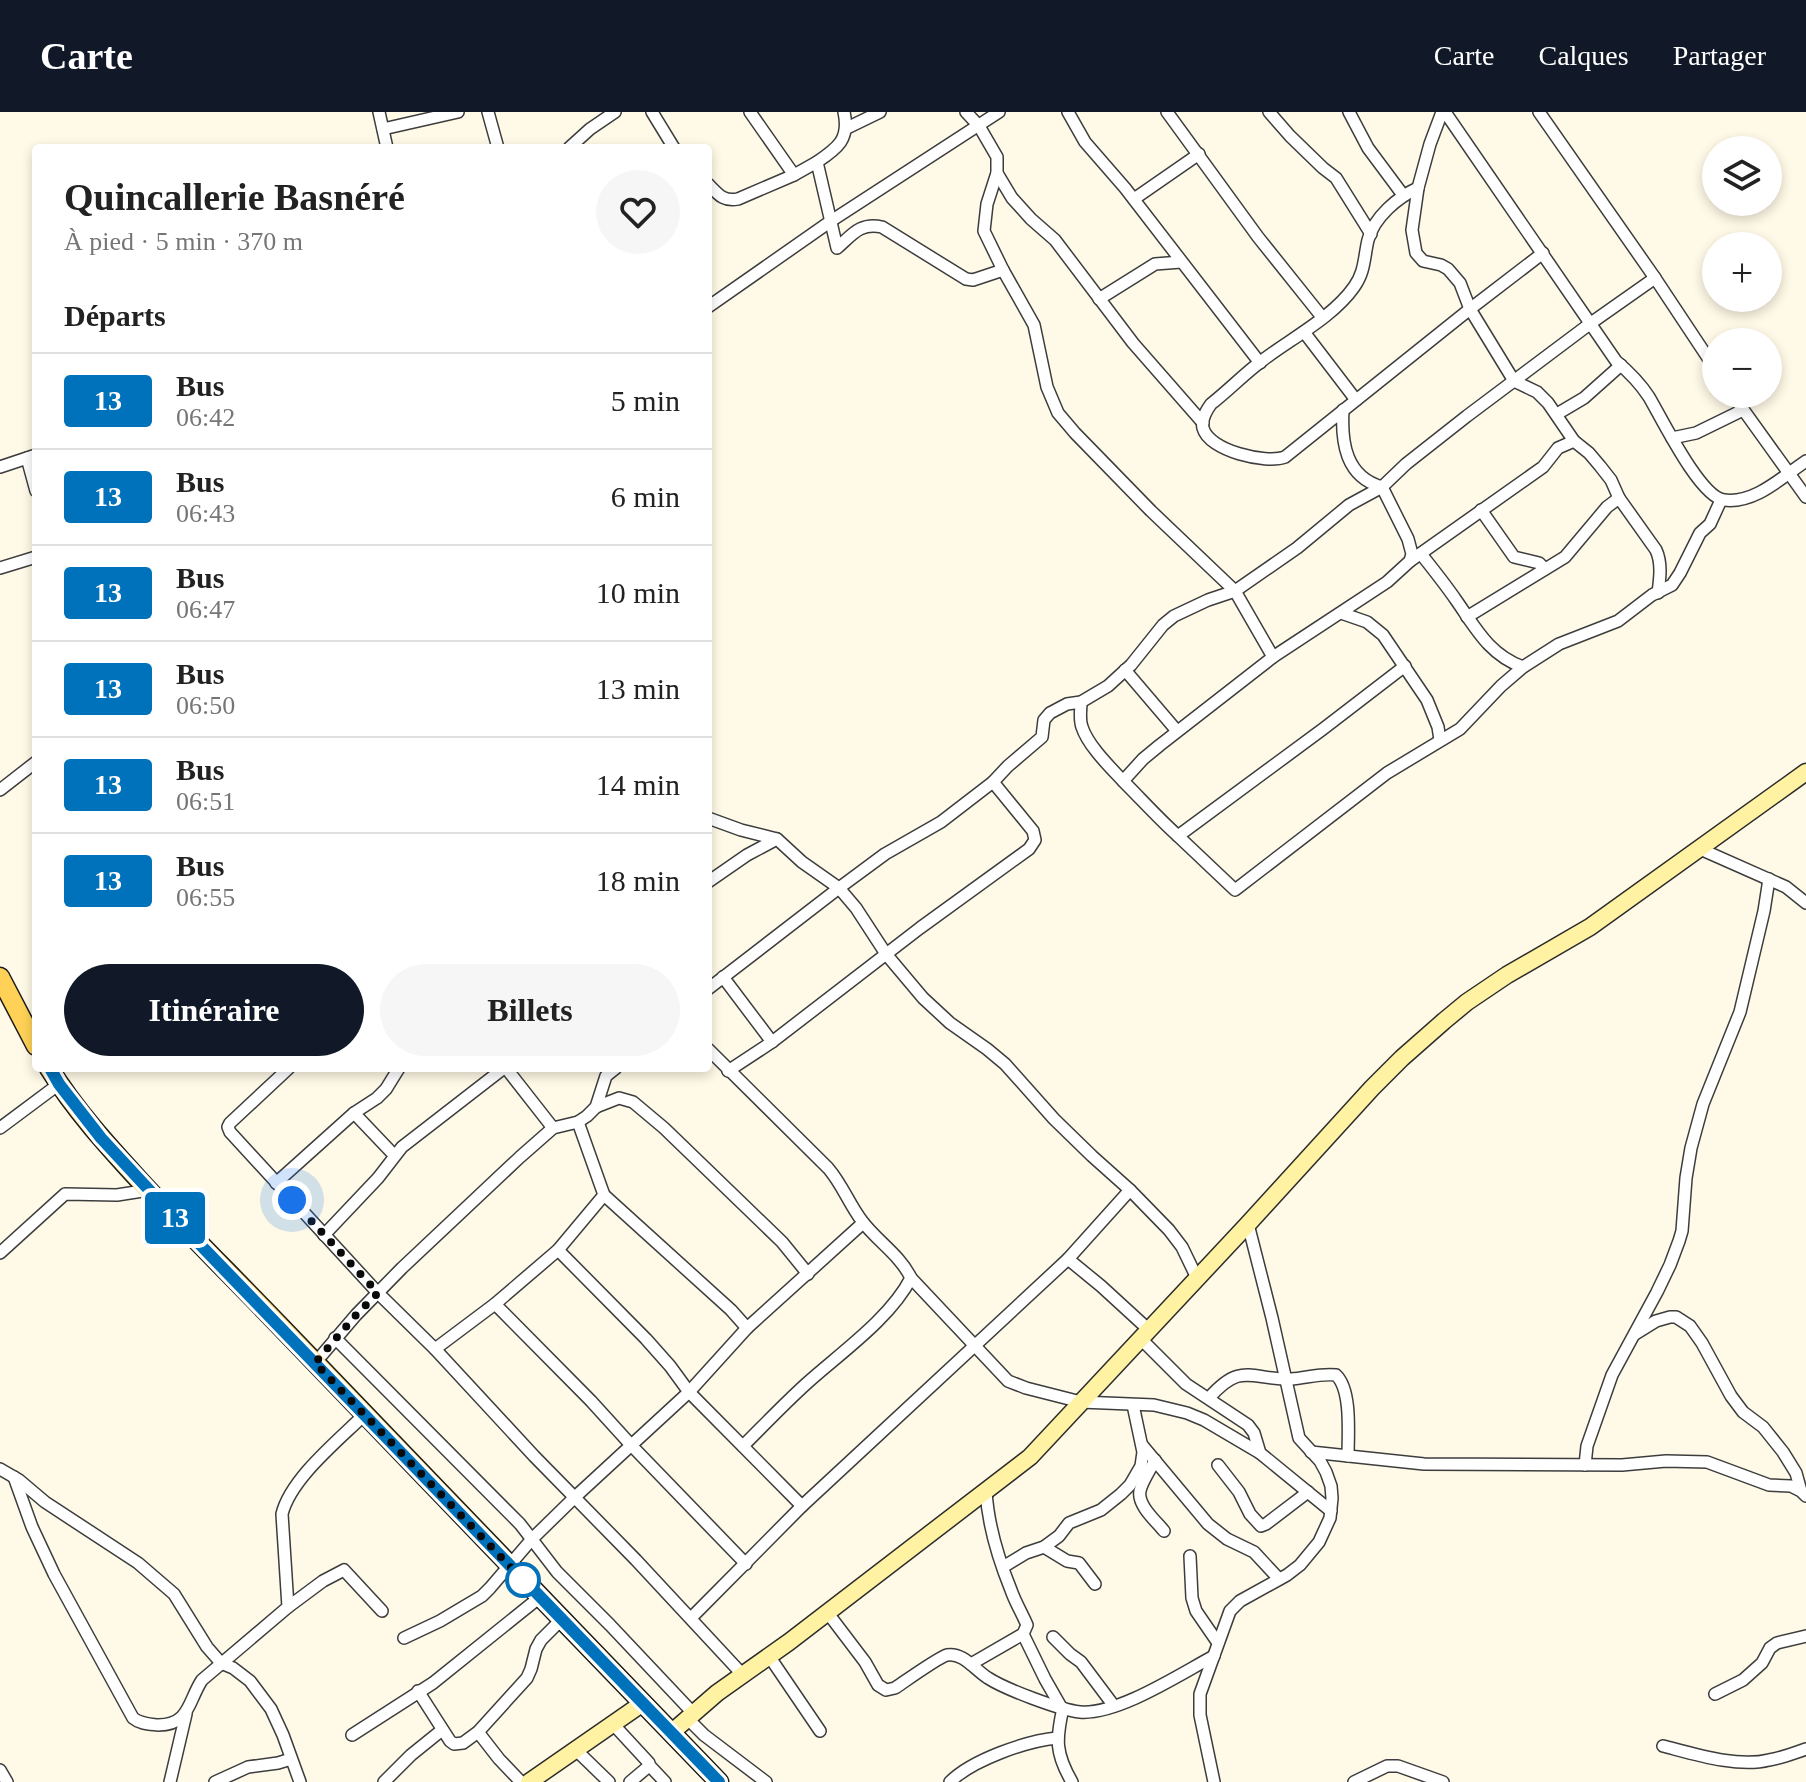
<!DOCTYPE html>
<html lang="fr">
<head>
<meta charset="utf-8">
<style>
  body { margin:0; font-family:"Times New Roman",serif; background:#f6f6f6; color:#222; height:100vh; display:flex; flex-direction:column; font-size:30px; white-space:nowrap }
  * { box-sizing:border-box; margin:0 }
  p { font-size:26px; color:#767676 }
  .icon { flex:none; width:44px; height:44px; fill:none; stroke:currentColor; stroke-width:2; stroke-linecap:round; stroke-linejoin:round }
  .map { position:relative; flex:1; overflow:hidden }
  .details { position:absolute; left:32px; top:32px; width:680px; height:928px; display:flex; flex-direction:column; background:#fff; border-radius:8px; box-shadow:0 4px 12px #0003 }
  .details>* { flex:none }
  .badge { padding:0 16px; border-radius:6px; font-size:28px; line-height:52px }
  .buttons { position:absolute; left:1702px; top:24px; display:grid; gap:16px }
  .buttons a { display:grid; place-items:center; width:80px; height:80px; border-radius:50%; background:#fff; box-shadow:0 4px 12px #0003; font-size:40px }
  .you { position:absolute; width:40px; height:40px; margin:-20px; border:6px solid #fff; border-radius:50%; background:#1a73e8; box-shadow:0 0 0 12px #1a73e833 }
  .map>.badge { position:absolute; translate:-50% -50%; box-shadow:0 0 0 4px #fff }
  h2 { padding:0 32px; font-size:30px; line-height:72px }
  .round { display:grid; place-items:center; flex:none; width:84px; height:84px; border-radius:42px; background:#f6f6f6 }
  .head { display:flex; align-items:center; justify-content:space-between; height:136px; padding:0 32px }
  h1 { font-size:38px; font-weight:700; line-height:60px }
  .button { display:flex; gap:16px; margin-top:auto; padding:16px 32px }
  .button a { flex:1; height:92px; border-radius:48px; background:#111827; color:#fff; font-size:32px; font-weight:700; line-height:92px; text-align:center }
  .button a+a { background:#f6f6f6; color:#222 }
  ul { padding:0; list-style:none }
  li { display:flex; align-items:center; gap:24px; height:96px; padding:0 32px; border-top:2px solid #e0e0e0 }
  li div { flex:1 }
  li b { display:block; font-size:30px }
  li em { font-style:normal }
  li .badge { min-width:88px; font-weight:700; text-align:center }
  header { display:flex; align-items:center; gap:48px; box-sizing:border-box; height:112px; padding:0 40px; background:#111827; color:#fff }
  header strong { font-size:38px }
  nav { display:flex; gap:44px; margin-inline-start:auto; font-size:28px }
  .map>svg:first-child { display:block }
  .lines { fill:none; stroke-linecap:round; stroke-linejoin:round }
  .street-casing { stroke:#3d3d3d; stroke-width:14 }
  .secondary-casing { stroke:#2c2c2c; stroke-width:19 }
  .primary-casing { stroke:#1b1b1b; stroke-width:21 }
  .street { stroke:#fff; stroke-width:11 }
  .secondary { stroke:#fff2a2; stroke-width:16 }
  .primary { stroke:#ffd257; stroke-width:18 }
  .line-casing { stroke:#fff; stroke-width:18 }
  .line { stroke:#0072bc; stroke-width:12 }
  .walk { stroke:#0a0a0a; stroke-width:8; stroke-dasharray:0 14.4 }
  .stop-dot { fill:#fff; stroke:#0072bc; stroke-width:4 }
</style>
</head>
<body>
<header>
<strong>Carte</strong>
<nav><a>Carte</a><a>Calques</a><a>Partager</a></nav>
</header>
<div class="map">
<svg width="1806" height="1670" viewBox="0 0 1806 1670">
  <rect width="100%" height="100%" fill="#fffae7"/>
  <g class="lines">
    <g class="street-casing">
      <g id="street">
        <path d="M379,0l8,36"/>
        <path d="M488,0l10,36"/>
        <path d="M652,0l22,36"/>
        <path d="M750,0l44,63 23,-13"/>
        <path d="M844,0c6,27 -6,36 -27,50l20,86c15,-13 23,-26 45,-21l84,52 7,1 30,-10"/>
        <path d="M966,0l13,14 18,31v16l-10,31 -3,27 19,39 31,55 13,62 11,26 17,20 76,78 84,80 38,66"/>
        <path d="M1068,0l17,30 40,46 135,175"/>
        <path d="M1167,0l91,125 64,80"/>
        <path d="M1269,0l21,24 33,32 13,10 35,56"/>
        <path d="M1349,0l19,36 35,47"/>
        <path d="M1442,0l-12,32 -12,44 -6,42 4,23 7,8 18,4 7,4 12,14 10,26 44,72 23,11 11,11 26,38 15,12 11,13 11,14 8,18 37,52c6,13 4,28 2,43"/>
        <path d="M1445,0l171,249c13,11 24,22 33,36 13,22 51,100 75,103 31,4 58,-23 82,-39"/>
        <path d="M1539,0l116,166 61,92"/>
        <path d="M847,16l33,-16"/>
        <path d="M383,17l75,-17"/>
        <path d="M569,36l21,-19 25,-17"/>
        <path d="M997,61l15,25 19,21 24,21 78,103 70,80"/>
        <path d="M708,72c10,10 15,18 30,15l56,-24"/>
        <path d="M1418,76c-20,9 -44,29 -50,52 -4,17 -3,32 -14,47 -21,30 -62,51 -91,73 -18,13 -34,30 -52,44 -5,7 -10,15 -8,24 6,23 63,36 82,29l185,-148 73,-56"/>
        <path d="M1134,87l65,-45"/>
        <path d="M1099,187l56,-35 26,-2"/>
        <path d="M708,195l123,-86 168,-109"/>
        <path d="M1304,220l52,68"/>
        <path d="M1732,282l74,103"/>
        <path d="M1557,302l27,-16 37,-33"/>
        <path d="M1672,326l24,-5 47,-23"/>
        <path d="M27,346l9,33"/>
        <path d="M0,355l36,-12"/>
        <path d="M1481,398l33,47 25,6 6,6"/>
        <path d="M1421,442c12,15 24,30 35,46 19,27 33,55 67,67"/>
        <path d="M1410,449l133,-94 15,-19 16,-7"/>
        <path d="M0,456l36,-11"/>
        <path d="M1341,501l26,9 16,13 44,65 11,27 2,13"/>
        <path d="M1467,505l98,-60 42,-50 12,-9"/>
        <path d="M1405,554l-82,63 -145,107 57,54 152,-117 73,-44 41,-43 22,-19 36,-23 59,-23 34,-26 20,-10 8,-12 20,-40 10,-9 11,-24"/>
        <path d="M1125,558l52,61"/>
        <path d="M1081,590c0,8 -2,17 1,25 6,19 29,41 42,55 18,18 35,37 54,54"/>
        <path d="M1123,669l20,-22 17,-14 113,-88 114,-75 23,-21 2,-7 -4,-15 -26,-52c-36,-10 -41,-44 -39,-77"/>
        <path d="M0,678l36,-28"/>
        <path d="M708,706l33,12 36,9"/>
        <path d="M1698,736l88,39 20,16"/>
        <path d="M708,770l39,-27 30,-16 25,23 37,26 17,20 30,46 37,44 27,25 37,26 18,15 49,55 38,37 38,34 39,40 13,17 15,31"/>
        <path d="M723,865l49,65"/>
        <path d="M708,877l131,-101 46,-34 56,-32 52,-40 15,-16 34,-29 2,-17 6,-7 17,-9 14,-2 27,-16 23,-21 32,-40 11,-9 34,-16 27,-9 62,-43 52,-43 33,-18 24,-23 61,-48 124,-93 64,-45"/>
        <path d="M708,937l120,119c14,16 21,36 34,53 15,20 38,34 49,57l97,103 18,7 55,14 73,3 33,8 17,7 56,33"/>
        <path d="M289,956l-59,55 -2,4 2,5 148,161 57,56 99,107 102,104 106,114"/>
        <path d="M506,956l47,60"/>
        <path d="M728,959l44,-29 148,-114 109,-79 6,-9 -2,-9 -40,-49"/>
        <path d="M596,995l23,-9 14,4 31,26 118,114 26,32"/>
        <path d="M354,1001l40,42"/>
        <path d="M0,1016l59,-44"/>
        <path d="M276,1071l78,-70 23,-15 9,-9 13,-21"/>
        <path d="M324,1123l54,-57 24,-31 102,-79"/>
        <path d="M558,1138l88,89 24,27 19,26 113,114 -111,112"/>
        <path d="M0,1141l65,-59 52,1 32,-5"/>
        <path d="M1068,1147l33,27 48,44"/>
        <path d="M495,1192l96,97 40,44 115,119"/>
        <path d="M747,1216l116,-105"/>
        <path d="M1635,1222l21,-13 14,-4h6l14,9 12,17 29,53 12,16 20,15 20,25 13,21 5,18"/>
        <path d="M335,1226l185,186 37,48 53,53 83,88"/>
        <path d="M1141,1227l45,45 62,41 6,8 6,20 71,58"/>
        <path d="M435,1237l60,-45 63,-54 46,-55 -26,-73"/>
        <path d="M315,1251l41,-48 46,-47 118,-111 33,-29 25,-6 9,-6 9,-9 10,-31 10,-8"/>
        <path d="M1209,1286c32,-37 42,-18 82,-19 15,-1 30,-6 45,-4 16,15 12,60 12,81"/>
        <path d="M1142,1333l66,79 19,15 27,13 25,27"/>
        <path d="M743,1334c21,-21 41,-42 63,-62 33,-30 84,-65 105,-106"/>
        <path d="M1311,1340l113,12 198,1 44,-4 41,1 62,23 22,1 10,5 5,5"/>
        <path d="M1155,1348c-4,9 -13,21 -15,31 -3,14 16,30 24,40"/>
        <path d="M1218,1353l21,27 11,22 11,12 5,-2 42,-32"/>
        <path d="M1585,1353l2,-19 25,-71 45,-83 13,-27 9,-24 3,-10 4,-53 5,-30 12,-44 37,-92 24,-101 5,-32"/>
        <path d="M0,1357l19,11 26,22 93,61 36,31 33,53 14,16 12,5 17,13 21,28 12,26 17,47"/>
        <path d="M14,1365l18,50 22,47 79,144c7,6 16,6 25,7 32,0 30,-24 44,-45l86,-73 -6,-93c9,-36 57,-74 83,-100"/>
        <path d="M802,1394l266,-247 62,-69"/>
        <path d="M1044,1435l23,14 12,2 16,21"/>
        <path d="M1190,1444l2,42 4,13 22,32"/>
        <path d="M1003,1455l23,-14 18,-6 15,-11 10,-13 32,-13 20,-16 9,-9 11,-19 2,-14 -10,-47"/>
        <path d="M288,1495l35,-26 21,-11 38,41"/>
        <path d="M827,1500l38,50 13,23 8,5 9,-2c9,-6 44,-31 52,-33 16,-3 28,15 41,23 17,11 72,32 92,34 38,3 100,-38 134,-56"/>
        <path d="M1023,1522l22,45 16,28"/>
        <path d="M1053,1525l17,17 11,8 33,44"/>
        <path d="M404,1526l36,-17 42,-25 8,-8 42,-49 43,-42 114,-105 58,-64 -16,-18 -127,-115"/>
        <path d="M769,1544l51,75"/>
        <path d="M971,1552l52,-30 4,-9c-5,-12 -12,-23 -16,-35 -13,-32 -23,-64 -25,-99"/>
        <path d="M418,1579l32,50 4,3 9,-1 15,-11 49,-54 4,-9 5,-20 5,-9 21,-21"/>
        <path d="M1715,1582l28,-14 19,-17 8,-15 7,-5 29,-7"/>
        <path d="M1063,1596c-7,31 -8,45 9,74"/>
        <path d="M687,1606l17,17 62,47"/>
        <path d="M613,1612l36,39v3l-19,16"/>
        <path d="M478,1620l21,27 22,23"/>
        <path d="M352,1623l81,-52 107,-86"/>
        <path d="M1663,1634c31,8 75,22 106,14 13,-2 25,-7 37,-11"/>
        <path d="M576,1638l33,32"/>
        <path d="M649,1653l16,17"/>
        <path d="M0,1658l7,12"/>
        <path d="M170,1670l16,-68"/>
        <path d="M215,1670l33,-15 30,-4 13,-4"/>
        <path d="M384,1670l27,-27 31,-25"/>
        <path d="M950,1670c22,-22 76,-41 107,-44"/>
        <path d="M1214,1670l-14,-67v-21l30,-83 10,-10 47,-26 13,-10 19,-23 11,-24 2,-20 -1,-12 -5,-14 -6,-11 -21,-23 -27,-120 -24,-94"/>
        <path d="M1354,1670l33,-16h11l45,16"/>
      </g>
    </g>
    <g class="secondary-casing">
      <g id="secondary">
        <path d="M671,1621l46,-40 72,-51 241,-185 218,-233 124,-136 30,-30 42,-37 23,-19 40,-27 83,-48 216,-155"/>
        <path d="M529,1670l114,-79"/>
      </g>
    </g>
    <g class="primary-casing">
      <g id="primary">
        <path d="M0,865l36,69"/>
        <path d="M49,956c26,42 58,77 91,113 45,49 93,96 139,144 146,152 293,305 440,457"/>
      </g>
    </g>
    <use href="#street" class="street"/>
    <use href="#secondary" class="secondary"/>
    <use href="#primary" class="primary"/>
  </g>
  <g class="lines">
    <g class="line-casing">
      <path id="line" d="M50,956l9,16 42,54 87,94 531,550"/>
    </g>
    <use href="#line" class="line"/>
    <path class="walk" d="M292,1088l86,93 -22,22 -41,48 208,217"/>
  </g>
  <circle class="stop-dot" cx="523" cy="1468" r="16"/>
</svg>
<div class="buttons">
<a><svg class="icon" aria-label="layers" viewBox="0 0 24 24"><path d="M12 4l9 5-9 5-9-5zM3 14l9 5 9-5"/></svg></a>
<a>+</a>
<a>−</a>
</div>
<div class="you" style="left:292px;top:1088px"></div>
<b class="badge" style="left:175px;top:1106px;background:#0072bc;color:#fff">13</b>
<section class="details">
<div class="head"><div><h1>Quincallerie Basnéré</h1><p>À pied · 5 min · 370 m</p></div><a class="round"><svg class="icon" aria-label="heart" viewBox="0 0 24 24"><path d="M12 20l-8-8c-3-5 5-10 8-4 3-6 11-1 8 4z"/></svg></a></div>
<h2>Départs</h2>
<ul>
<li><span class="badge" style="background:#0072bc;color:#fff">13</span><div><b>Bus</b><p>06:42</p></div><em>5 min</em></li>
<li><span class="badge" style="background:#0072bc;color:#fff">13</span><div><b>Bus</b><p>06:43</p></div><em>6 min</em></li>
<li><span class="badge" style="background:#0072bc;color:#fff">13</span><div><b>Bus</b><p>06:47</p></div><em>10 min</em></li>
<li><span class="badge" style="background:#0072bc;color:#fff">13</span><div><b>Bus</b><p>06:50</p></div><em>13 min</em></li>
<li><span class="badge" style="background:#0072bc;color:#fff">13</span><div><b>Bus</b><p>06:51</p></div><em>14 min</em></li>
<li><span class="badge" style="background:#0072bc;color:#fff">13</span><div><b>Bus</b><p>06:55</p></div><em>18 min</em></li>
</ul>
<div class="button"><a>Itinéraire</a><a>Billets</a></div>
</section>
</div>
</body>
</html>
